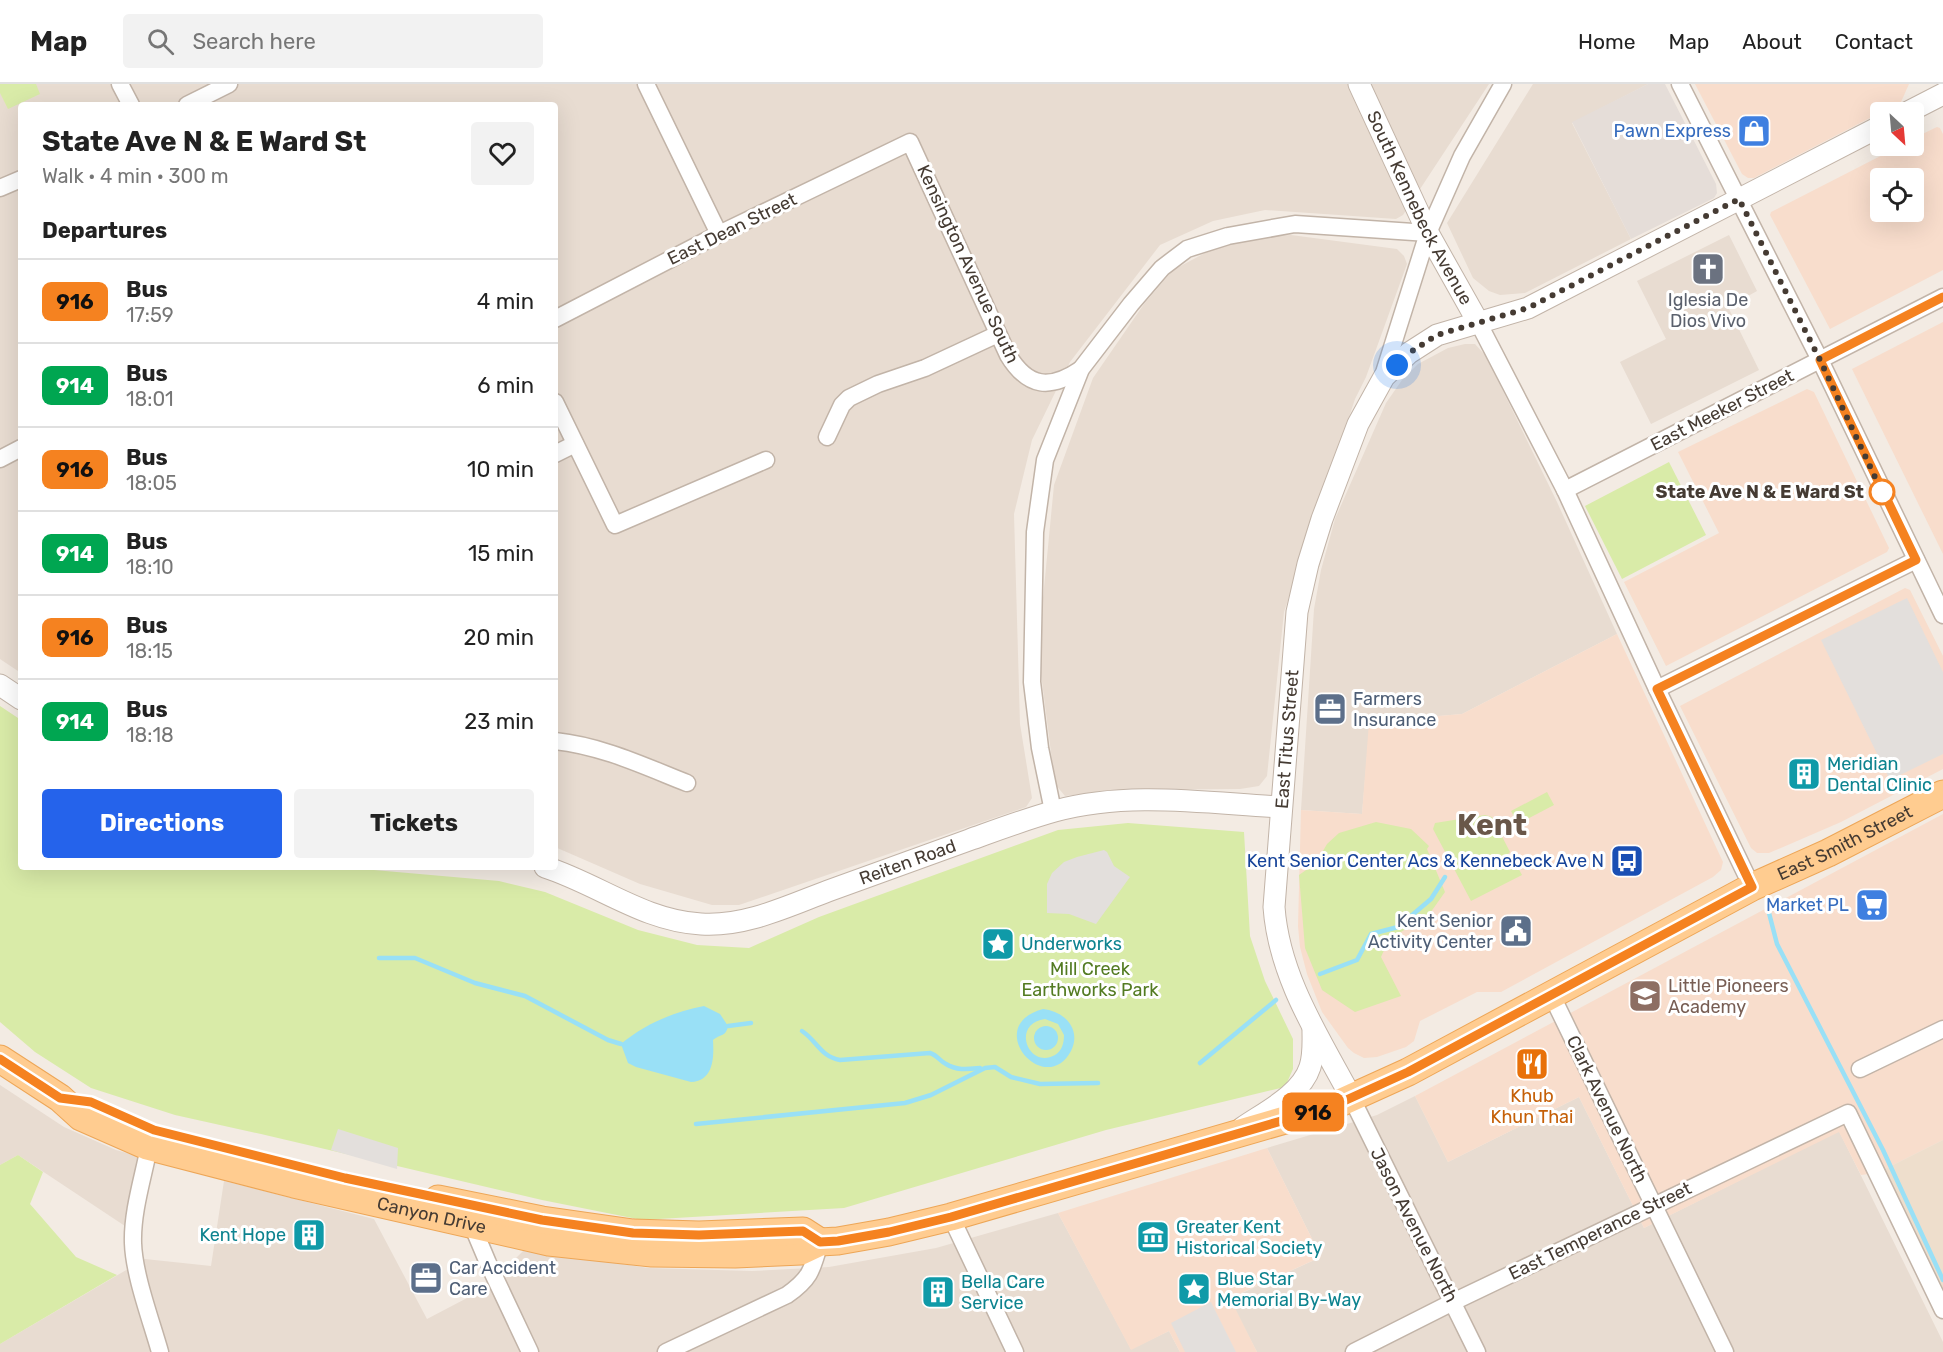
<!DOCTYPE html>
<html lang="en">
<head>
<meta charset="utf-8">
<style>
  body { margin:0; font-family:Rubik,sans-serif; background:#f2f2f2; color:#222; height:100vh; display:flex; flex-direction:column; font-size:22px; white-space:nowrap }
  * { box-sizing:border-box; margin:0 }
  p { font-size:20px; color:#767676 }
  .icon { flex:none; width:33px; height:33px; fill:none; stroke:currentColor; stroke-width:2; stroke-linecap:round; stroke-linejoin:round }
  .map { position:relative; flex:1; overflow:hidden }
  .drawer { position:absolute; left:18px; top:18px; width:540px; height:768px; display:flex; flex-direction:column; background:#fff; border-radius:6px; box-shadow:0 6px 24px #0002 }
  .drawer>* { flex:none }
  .badge { padding:0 12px; border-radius:9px; font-size:21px; line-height:39px }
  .needle { width:39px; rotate:154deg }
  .fabs { position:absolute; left:1870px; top:18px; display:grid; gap:12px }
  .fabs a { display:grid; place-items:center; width:54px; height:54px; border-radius:6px; background:#fff; box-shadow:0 6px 24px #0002; font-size:30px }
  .you { position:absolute; width:30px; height:30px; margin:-15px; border:4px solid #fff; border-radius:50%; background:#1a73e8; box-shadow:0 0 0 9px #1a73e833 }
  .map>.badge { position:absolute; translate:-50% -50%; box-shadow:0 0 0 3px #fff }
  h2 { padding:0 24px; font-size:22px; line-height:54px }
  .round { display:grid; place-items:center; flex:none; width:63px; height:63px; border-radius:6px; background:#f2f2f2 }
  .summary { display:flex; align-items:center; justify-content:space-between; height:102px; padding:0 24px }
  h1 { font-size:28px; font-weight:700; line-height:45px }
  .cta { display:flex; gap:12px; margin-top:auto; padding:12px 24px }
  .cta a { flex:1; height:69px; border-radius:6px; background:#2563eb; color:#fff; font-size:24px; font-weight:700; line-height:69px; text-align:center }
  .cta a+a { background:#f2f2f2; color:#222 }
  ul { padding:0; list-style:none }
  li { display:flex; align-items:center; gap:18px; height:84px; padding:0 24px; border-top:2px solid #e0e0e0 }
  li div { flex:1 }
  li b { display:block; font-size:22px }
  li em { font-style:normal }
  li .badge { min-width:66px; font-weight:700; text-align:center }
  header { display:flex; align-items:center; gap:36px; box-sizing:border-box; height:84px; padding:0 30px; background:#fff; border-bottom:2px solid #e0e0e0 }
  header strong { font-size:28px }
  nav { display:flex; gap:33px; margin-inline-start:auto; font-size:21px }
  .search { width:420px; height:54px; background:#f2f2f2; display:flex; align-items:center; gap:15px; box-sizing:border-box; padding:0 21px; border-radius:6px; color:#767676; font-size:22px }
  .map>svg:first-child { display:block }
  .residential { fill:#e8dcd1 }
  .commercial { fill:#f8ddcc; fill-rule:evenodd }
  .industrial { fill:#e5ddd8 }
  .education { fill:#eedecc }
  .green { fill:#d9eba8 }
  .parking { fill:#e3dfdc }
  .water { fill:#99e0f6; fill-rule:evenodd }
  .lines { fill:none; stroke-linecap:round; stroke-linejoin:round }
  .stream { stroke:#99e0f6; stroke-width:4.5 }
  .minor-casing { stroke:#c2b4a8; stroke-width:19 }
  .tertiary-casing { stroke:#c2b4a8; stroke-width:23 }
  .primary-casing { stroke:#eda657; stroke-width:29 }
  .minor { stroke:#fff; stroke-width:16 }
  .tertiary { stroke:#fff; stroke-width:21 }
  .primary { stroke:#ffcc90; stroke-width:27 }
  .line-casing { stroke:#fff; stroke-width:14 }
  .line { stroke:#f58220; stroke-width:9 }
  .walk { stroke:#453b33; stroke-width:6; stroke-dasharray:0 10.8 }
  .stop-dot { fill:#fff; stroke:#f58220; stroke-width:3 }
  .labels { text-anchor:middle; stroke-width:6; stroke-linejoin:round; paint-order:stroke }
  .shop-label { font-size:18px; fill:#366cbe; stroke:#fff; text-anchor:end }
  .street-label { font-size:18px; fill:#453b33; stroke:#fff }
  .worship-label { font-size:18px; fill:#5b616d; stroke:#fff }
  .stop-label { font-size:18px; font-weight:bold; fill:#453b33; stroke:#fff; text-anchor:end }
  .service-label { font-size:18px; fill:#4e5e75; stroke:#fff; text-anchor:start }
  .culture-label { font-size:18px; fill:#0d838f; stroke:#fff; text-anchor:start }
  .transit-label { font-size:18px; fill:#164399; stroke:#fff; text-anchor:end }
  .park-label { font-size:18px; fill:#537b22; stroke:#fff }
  .education-label { font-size:18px; fill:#785e54; stroke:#fff; text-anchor:start }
  .food-label { font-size:18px; fill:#c56008; stroke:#fff }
  .town-label { font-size:30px; font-weight:bold; fill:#695749; stroke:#fff }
</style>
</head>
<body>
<header>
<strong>Map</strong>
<div class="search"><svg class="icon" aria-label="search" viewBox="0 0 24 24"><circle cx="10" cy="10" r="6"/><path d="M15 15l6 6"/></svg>Search here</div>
<nav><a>Home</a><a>Map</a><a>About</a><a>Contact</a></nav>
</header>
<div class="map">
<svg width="1943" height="1268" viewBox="0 0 1943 1268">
  <rect width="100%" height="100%" fill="#f3ebe3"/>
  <g class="residential">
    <path d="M0,0h1489l-86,131 -7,4 -131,-9 -52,11 -53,24 -90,117 -38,78 -18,74 6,210 12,74 -6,9 -287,98h-27l-72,-21 -85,-37v-742h-534v568l-21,-14z"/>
    <path d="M1533,0h115l-76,39 59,116 -106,54 -25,2 -11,-4 -16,-13 -26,-55z"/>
    <path d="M1291,151l106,14 7,7 3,8 -41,113 -11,22 -71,213 -17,164 -8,10 -19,3 -129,1 -46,6 -10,-12 -17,-134 16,-165 39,-107 51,-74 29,-34 49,-26 35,-7z"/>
    <path d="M1729,151l28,56 -29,16 31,63 -108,54 -31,-62 46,-23 -29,-58z"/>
    <path d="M1465,260h10l11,12 71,146 60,132 -155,80 -92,8 -8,92 -61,-4 13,-201 7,-39 14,-51 51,-116 16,-23 16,-16 30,-16z"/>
    <path d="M0,1001l64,42 52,23 22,6 -13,70 -107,-71 -18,10z"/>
    <path d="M1415,1012l33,66 131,-65 65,131 195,-97 104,211v10h-686l-28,-53 92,-42 -54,-109 110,-33z"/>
    <path d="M224,1097l150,38 53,100 84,-44 3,-15 11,-11 123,19 104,3 77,-4 107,-19 122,-35 73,136 38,-18 11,21h-1180v-8l145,-85 66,7z"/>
  </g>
  <g class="commercial">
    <path d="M1695,0h214l-8,18 -147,76h-6l-6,-4z"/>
    <path d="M1937,43l3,1 3,6v136l-113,59 -60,-114 1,-3 129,-66h14v-8zM1881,94h33v34h-33z"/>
    <path d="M1943,238v232l-91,-185z"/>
    <path d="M1807,305l7,3 75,156 -2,4 -221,114 -42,-84 95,-49 -41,-81z"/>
    <path d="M1905,504l5,2 33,66v113l-102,53 -72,31h-12l-6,-5 -71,-142z"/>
    <path d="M1617,550l106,228 -2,8 -8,7 -212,115h-24l-57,29 -6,20 -8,6 -29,10 -13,1 -10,-5 -6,-5 -26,-36 -15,-38 -7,-27 -2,-21 3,-116 61,4 7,-92 93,-8z"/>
    <path d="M1943,730v326l-66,33 -16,2 -22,-43 -195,96 -65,-131 -131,65 -33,-66z"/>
    <path d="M1267,1064l54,109 -91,41 27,54h-77l-11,-21 -38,19 -73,-137z"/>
  </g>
  <path class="industrial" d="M1648,0h17l51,100 1,9 -3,5 -83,41 -59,-117z"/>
  <path class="education" d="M1943,1056v170l-66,-137z"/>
  <g class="green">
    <path d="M0,0h36l4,10 -32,15 -8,-16z"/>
    <path d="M1669,378l37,73 -84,44 -37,-73z"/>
    <path d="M0,622l21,14v147h319l159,14 46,11 93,38 59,15 52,3 70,-31 239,-87 70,-7 116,9 6,104 15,45 28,58v30l-8,18 -179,43 -262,78 -202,12 -100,-20 -281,-66 -86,-19 -84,-27 -56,-36 -35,-30z"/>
    <path d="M1547,708l7,13 -36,19 -7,-13z"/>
    <path d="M1485,731l7,2 18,35 -3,3 4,8 4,-1 7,13 -51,26 -38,-72 2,-6z"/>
    <path d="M1376,738l35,7 18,17 -2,3 18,43 -17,24 -39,23 -8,18 20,39 -46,16 -33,-22 -17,-42 -6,-73 17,-12 11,-19 12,-11z"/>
    <path d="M18,1071l25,17 -13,32 46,53 41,18 -117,69v-179z"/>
  </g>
  <g class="parking">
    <path d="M1907,514l36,74v82l-53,26 -69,-140z"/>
    <path d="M1104,766l3,2 7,14 16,11 -34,47 -27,-10 -22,-1v-29l5,-11 12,-11 13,-5z"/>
    <path d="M338,1045l60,19 -1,21 -66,-19z"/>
    <path d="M1211,1218l25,50h-51l-14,-29z"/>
  </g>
  <g class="water">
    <path d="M704,922l16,8 8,12c-2,11 -8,8 -15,14 1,17 1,41 -22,42l-55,-15 -8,-4 -7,-19c24,-20 52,-32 83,-38z"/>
    <path d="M1043,925c21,2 39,20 28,42 -26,48 -90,-25 -28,-42zM1045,935l13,5 6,11c0,8 -2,16 -9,20 -26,15 -45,-31 -10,-36z"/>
    <circle cx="1046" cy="954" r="12"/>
  </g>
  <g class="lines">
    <g class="stream">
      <path d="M1769,829l8,31 106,206 60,130"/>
      <path d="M379,874h36l60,25 50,13 83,44 13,4"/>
      <path d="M1320,890l37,-14 14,-26 27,-7 33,-28 14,-22"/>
      <path d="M728,942l23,-3"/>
      <path d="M802,947c15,10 19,26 38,29l90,-7c7,2 10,8 16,11 11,7 23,5 34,4"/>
      <path d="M1200,979l76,-63"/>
      <path d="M696,1040l209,-21 26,-8 54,-27 10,-1 16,10 29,7 58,-1"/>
    </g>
    <g class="minor-casing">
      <g id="minor">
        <path d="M120,0l11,21"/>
        <path d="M646,0l73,150"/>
        <path d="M1680,0l140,276 123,255"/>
        <path d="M187,21l42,-21"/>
        <path d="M0,104l21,-9"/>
        <path d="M555,235l164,-85 191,-92 98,213c20,33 42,35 73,14"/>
        <path d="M1478,238l87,168 92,199 95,198"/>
        <path d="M1382,295l46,-146 34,-77 41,-72"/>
        <path d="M555,318l60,123 151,-65"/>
        <path d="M827,353l15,-32 7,-7 29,-14 47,-16 73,-34"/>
        <path d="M555,370l20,-10"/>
        <path d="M0,375l21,-11"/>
        <path d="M1565,406l378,-193"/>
        <path d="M1657,605l259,-129"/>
        <path d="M555,657c47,5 89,25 132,42"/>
        <path d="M1053,727l-13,-63 -8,-66 3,-150 10,-72 36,-91 50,-65 31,-36 25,-19 41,-13 67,-12 133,9"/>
        <path d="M1552,912l173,356"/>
        <path d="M1860,985l83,-40"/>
        <path d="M1351,1013l126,255"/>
        <path d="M149,1063c-6,31 -17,65 -16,96 1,32 18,77 27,109"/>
        <path d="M951,1133l64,135"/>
        <path d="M472,1141l16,38 42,89"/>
        <path d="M666,1268l121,-57c24,-17 25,-25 33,-53"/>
        <path d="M1354,1268l99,-50 395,-189 95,197"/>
      </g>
    </g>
    <g class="tertiary-casing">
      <g id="tertiary">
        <path id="s1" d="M1359,0l69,149 50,89"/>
        <path d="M1908,28l35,-18"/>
        <path d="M0,601l21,14"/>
        <path id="s2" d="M545,783c53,17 99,54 156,57 44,3 87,-18 127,-33 47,-17 94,-34 141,-51 28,-10 57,-21 86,-29 73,-20 151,-8 226,-4"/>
        <path id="s3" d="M1351,1013c-32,-60 -72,-120 -77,-190l23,-295 11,-48 14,-45 36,-95 26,-47 25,-24 28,-18 91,-27 353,-182"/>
        <path d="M1242,1044c23,-16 59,-33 68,-61 4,-12 3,-25 3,-37"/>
      </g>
    </g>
    <g class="primary-casing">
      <g id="primary">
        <path id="s4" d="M0,975l60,39 21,19 66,29 147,38 255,58 103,11 83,1 66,-3 19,-9 18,-1 51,-9 62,-15 382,-111 75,-34 344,-185 76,-34 115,-59"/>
        <path d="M438,1115l104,21 91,13 66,2 104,-4 17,11"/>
      </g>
    </g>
    <use href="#minor" class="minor"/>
    <use href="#tertiary" class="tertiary"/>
    <use href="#primary" class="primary"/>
  </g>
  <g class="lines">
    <g class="line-casing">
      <path id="line" d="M0,975l60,39 31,4 63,28 191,48 197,42 91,13 66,2 104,-4 17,11 18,-1 51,-9 62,-15 382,-111 75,-34 344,-185 -95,-198 259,-129 -96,-200 123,-63"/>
    </g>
    <use href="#line" class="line"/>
    <path class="walk" d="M1397,281l12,-12 28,-18 91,-27 211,-109 81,161 62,132"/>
  </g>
  <defs>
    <g id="shop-square" transform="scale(1.725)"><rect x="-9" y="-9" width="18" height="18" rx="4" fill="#3f7fe0" stroke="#fff"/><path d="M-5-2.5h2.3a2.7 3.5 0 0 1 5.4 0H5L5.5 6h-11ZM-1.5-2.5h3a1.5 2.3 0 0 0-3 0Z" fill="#fff"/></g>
    <g id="church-square" transform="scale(1.725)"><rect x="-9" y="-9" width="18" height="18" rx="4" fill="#6b7280" stroke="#fff"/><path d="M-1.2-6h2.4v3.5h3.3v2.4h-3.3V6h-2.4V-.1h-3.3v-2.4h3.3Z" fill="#fff"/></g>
    <g id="office-square" transform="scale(1.725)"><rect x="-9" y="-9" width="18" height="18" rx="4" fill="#5c6f8a" stroke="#fff"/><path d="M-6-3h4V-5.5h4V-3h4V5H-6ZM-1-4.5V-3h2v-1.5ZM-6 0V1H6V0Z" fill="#fff"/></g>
    <g id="building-square" transform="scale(1.725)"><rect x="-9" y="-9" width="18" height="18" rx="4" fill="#0f9aa8" stroke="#fff"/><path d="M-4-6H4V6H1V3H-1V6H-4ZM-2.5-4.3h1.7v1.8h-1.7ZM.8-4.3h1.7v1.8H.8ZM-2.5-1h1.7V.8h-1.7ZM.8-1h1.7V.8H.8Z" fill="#fff"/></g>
    <g id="bus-square" transform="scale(1.725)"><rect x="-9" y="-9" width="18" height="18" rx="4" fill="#1a4fb4" stroke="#fff"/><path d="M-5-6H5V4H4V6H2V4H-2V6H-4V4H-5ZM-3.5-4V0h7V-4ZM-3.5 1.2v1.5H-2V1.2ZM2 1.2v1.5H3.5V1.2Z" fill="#fff"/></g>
    <g id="supermarket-square" transform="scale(1.725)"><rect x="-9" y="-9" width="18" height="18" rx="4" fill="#3f7fe0" stroke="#fff"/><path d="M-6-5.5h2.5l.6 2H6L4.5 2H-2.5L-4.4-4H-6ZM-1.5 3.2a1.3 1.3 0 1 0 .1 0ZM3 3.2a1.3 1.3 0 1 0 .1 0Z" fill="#fff"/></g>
    <g id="civic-square" transform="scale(1.725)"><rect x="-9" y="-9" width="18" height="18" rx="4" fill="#5c6f8a" stroke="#fff"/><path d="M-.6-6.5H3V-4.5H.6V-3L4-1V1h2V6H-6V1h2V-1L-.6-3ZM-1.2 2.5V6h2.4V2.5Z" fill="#fff"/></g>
    <g id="sight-square" transform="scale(1.725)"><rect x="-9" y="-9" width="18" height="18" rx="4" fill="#0f9aa8" stroke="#fff"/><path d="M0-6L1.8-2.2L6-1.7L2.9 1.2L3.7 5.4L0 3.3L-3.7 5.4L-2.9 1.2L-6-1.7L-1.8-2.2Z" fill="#fff"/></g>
    <g id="school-square" transform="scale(1.725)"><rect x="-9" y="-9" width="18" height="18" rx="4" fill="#8d6e63" stroke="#fff"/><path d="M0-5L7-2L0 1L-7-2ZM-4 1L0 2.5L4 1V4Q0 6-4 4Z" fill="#fff"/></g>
    <g id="restaurant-square" transform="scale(1.725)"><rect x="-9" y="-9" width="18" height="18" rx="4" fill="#e8710a" stroke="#fff"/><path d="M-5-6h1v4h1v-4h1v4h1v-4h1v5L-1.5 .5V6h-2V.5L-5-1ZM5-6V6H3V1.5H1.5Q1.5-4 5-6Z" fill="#fff"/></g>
    <g id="museum-square" transform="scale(1.725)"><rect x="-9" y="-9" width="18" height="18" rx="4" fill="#0f9aa8" stroke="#fff"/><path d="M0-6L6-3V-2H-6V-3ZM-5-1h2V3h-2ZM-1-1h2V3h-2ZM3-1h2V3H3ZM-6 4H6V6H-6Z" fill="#fff"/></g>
  </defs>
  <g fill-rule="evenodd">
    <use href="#shop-square" x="1754" y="47"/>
    <use href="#church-square" x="1708" y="185"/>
    <use href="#office-square" x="1330" y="625"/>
    <use href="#building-square" x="1804" y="690"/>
    <use href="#bus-square" x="1627" y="777"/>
    <use href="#supermarket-square" x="1872" y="821"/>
    <use href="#civic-square" x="1516" y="847"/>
    <use href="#sight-square" x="998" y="860"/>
    <use href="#school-square" x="1645" y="912"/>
    <use href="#restaurant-square" x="1532" y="980"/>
    <use href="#building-square" x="309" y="1151"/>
    <use href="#museum-square" x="1153" y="1153"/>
    <use href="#office-square" x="426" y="1194"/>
    <use href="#sight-square" x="1194" y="1205"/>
    <use href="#building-square" x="938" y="1208"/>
  </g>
  <circle class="stop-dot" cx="1882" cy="408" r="12"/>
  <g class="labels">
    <g class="shop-label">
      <text x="1731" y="53">Pawn Express</text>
      <text x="1849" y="827">Market PL</text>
    </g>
    <g class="street-label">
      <text dy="6" stroke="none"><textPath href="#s1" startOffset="138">South Kennebeck Avenue</textPath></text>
      <text transform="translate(732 145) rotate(-26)" y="6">East Dean Street</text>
      <text transform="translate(968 180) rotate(65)" y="6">Kensington Avenue South</text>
      <text transform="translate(1722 326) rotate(-27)" y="6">East Meeker Street</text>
      <text dy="6" stroke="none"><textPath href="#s3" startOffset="375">East Titus Street</textPath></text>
      <text dy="6" stroke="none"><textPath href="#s4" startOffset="1966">East Smith Street</textPath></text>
      <text dy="6" stroke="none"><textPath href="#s2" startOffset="384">Reiten Road</textPath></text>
      <text transform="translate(1607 1025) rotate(64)" y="6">Clark Avenue North</text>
      <text dy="6" stroke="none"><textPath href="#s4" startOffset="465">Canyon Drive</textPath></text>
      <text transform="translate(1414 1141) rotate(63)" y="6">Jason Avenue North</text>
      <text transform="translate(1600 1147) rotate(-26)" y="6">East Temperance Street</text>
    </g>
    <g class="worship-label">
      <text x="1708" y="222">Iglesia De<tspan x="1708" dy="21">Dios Vivo</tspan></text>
    </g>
    <g class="stop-label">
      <text x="1864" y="414">State Ave N &amp; E Ward St</text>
    </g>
    <g class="service-label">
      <text x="1353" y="621">Farmers<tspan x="1353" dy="21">Insurance</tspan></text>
      <text x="1493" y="843" text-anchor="end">Kent Senior<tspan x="1493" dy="21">Activity Center</tspan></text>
      <text x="449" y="1190">Car Accident<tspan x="449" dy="21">Care</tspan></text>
    </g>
    <g class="culture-label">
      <text x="1827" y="686">Meridian<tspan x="1827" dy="21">Dental Clinic</tspan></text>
      <text x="1021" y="866">Underworks</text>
      <text x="1176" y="1149">Greater Kent<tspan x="1176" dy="21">Historical Society</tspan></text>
      <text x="286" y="1157" text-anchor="end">Kent Hope</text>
      <text x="1217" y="1201">Blue Star<tspan x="1217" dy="21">Memorial By-Way</tspan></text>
      <text x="961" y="1204">Bella Care<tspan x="961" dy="21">Service</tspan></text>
    </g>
    <g class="transit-label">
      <text x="1604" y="783">Kent Senior Center Acs &amp; Kennebeck Ave N</text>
    </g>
    <g class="park-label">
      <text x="1090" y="891">Mill Creek<tspan x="1090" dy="21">Earthworks Park</tspan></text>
    </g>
    <g class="education-label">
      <text x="1668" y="908">Little Pioneers<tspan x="1668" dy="21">Academy</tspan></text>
    </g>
    <g class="food-label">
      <text x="1532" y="1018">Khub<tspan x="1532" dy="21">Khun Thai</tspan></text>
    </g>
    <g class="town-label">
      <text x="1492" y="751">Kent</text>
    </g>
  </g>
</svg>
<div class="fabs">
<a><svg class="needle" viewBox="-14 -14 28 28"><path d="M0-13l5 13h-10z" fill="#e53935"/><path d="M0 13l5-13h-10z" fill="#767676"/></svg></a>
<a><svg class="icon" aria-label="locate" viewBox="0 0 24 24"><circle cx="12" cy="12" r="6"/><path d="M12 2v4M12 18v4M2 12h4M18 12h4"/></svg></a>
</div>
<div class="you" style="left:1397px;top:281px"></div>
<b class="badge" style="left:1313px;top:1028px;background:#f58220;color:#111">916</b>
<section class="drawer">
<div class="summary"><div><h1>State Ave N &amp; E Ward St</h1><p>Walk · 4 min · 300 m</p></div><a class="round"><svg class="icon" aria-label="heart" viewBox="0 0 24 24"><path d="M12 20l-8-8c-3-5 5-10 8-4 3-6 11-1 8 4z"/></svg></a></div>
<h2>Departures</h2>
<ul>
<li><span class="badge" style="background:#f58220;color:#111">916</span><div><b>Bus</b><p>17:59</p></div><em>4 min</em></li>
<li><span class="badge" style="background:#00a651;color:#fff">914</span><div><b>Bus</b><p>18:01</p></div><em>6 min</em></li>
<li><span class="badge" style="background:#f58220;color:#111">916</span><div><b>Bus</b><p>18:05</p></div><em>10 min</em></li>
<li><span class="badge" style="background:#00a651;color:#fff">914</span><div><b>Bus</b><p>18:10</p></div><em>15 min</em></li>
<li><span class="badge" style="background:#f58220;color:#111">916</span><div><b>Bus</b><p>18:15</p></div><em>20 min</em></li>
<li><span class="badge" style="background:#00a651;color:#fff">914</span><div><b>Bus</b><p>18:18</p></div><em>23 min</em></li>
</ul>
<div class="cta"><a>Directions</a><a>Tickets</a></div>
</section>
</div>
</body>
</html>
